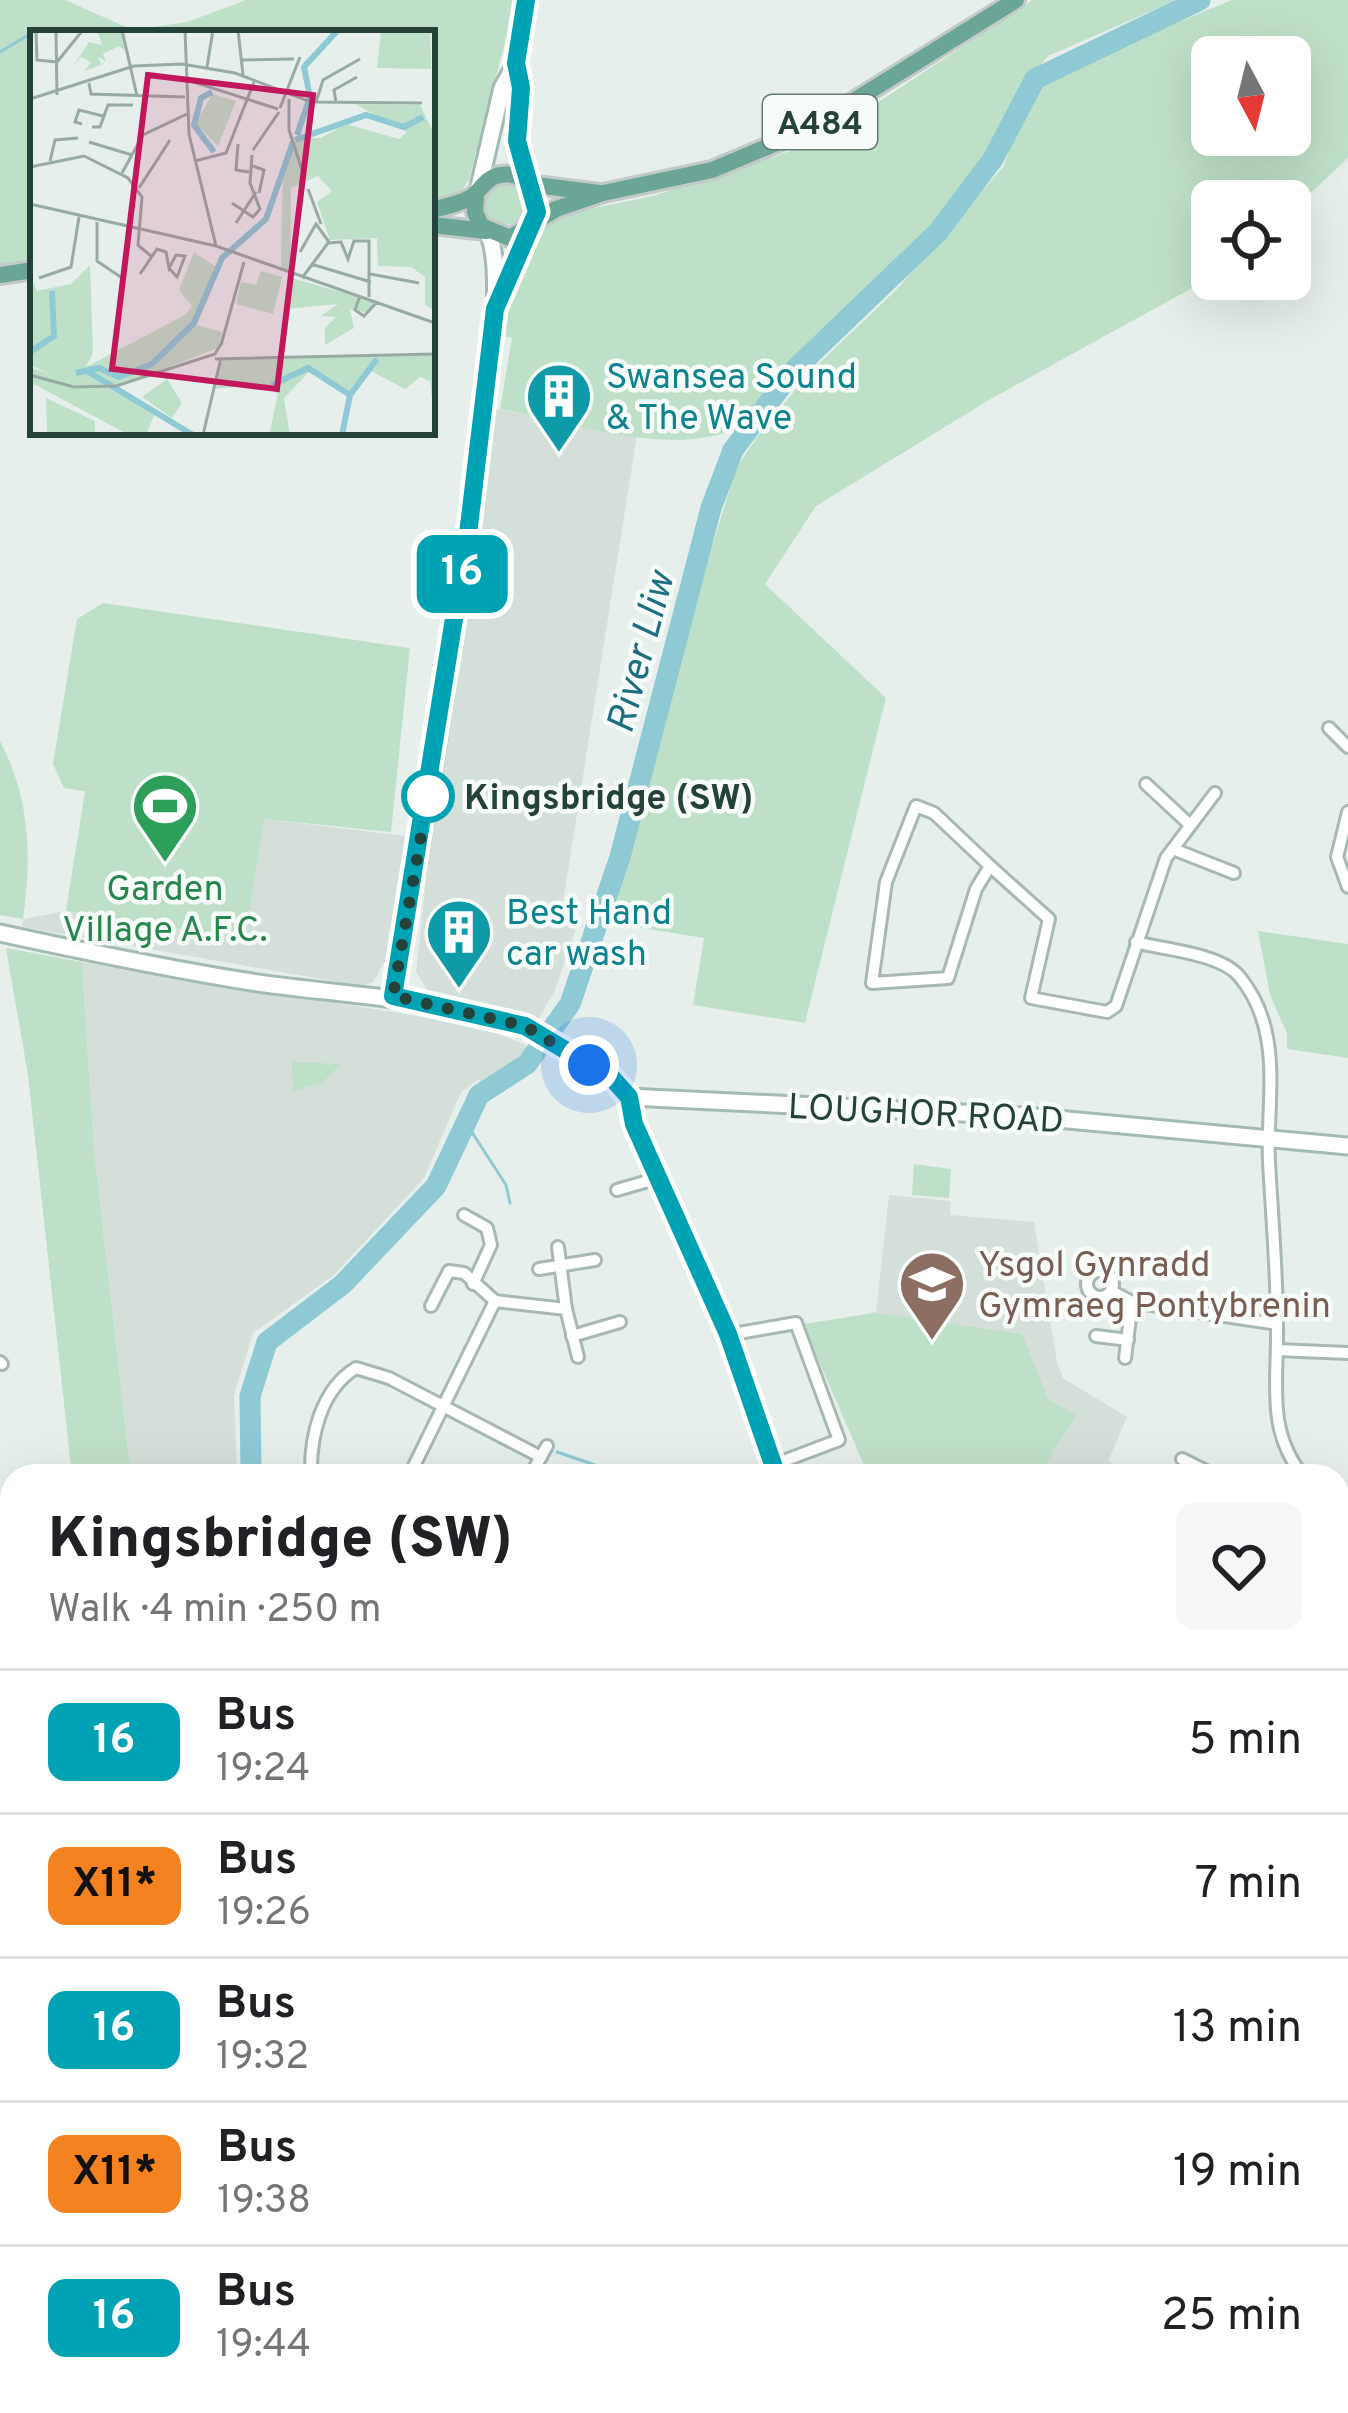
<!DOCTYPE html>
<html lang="en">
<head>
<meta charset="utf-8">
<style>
  body { margin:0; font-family:Overpass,sans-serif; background:#f6f6f6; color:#202124; height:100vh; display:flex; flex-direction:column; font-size:45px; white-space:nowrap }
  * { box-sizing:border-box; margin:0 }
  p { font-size:39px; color:#757577 }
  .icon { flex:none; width:66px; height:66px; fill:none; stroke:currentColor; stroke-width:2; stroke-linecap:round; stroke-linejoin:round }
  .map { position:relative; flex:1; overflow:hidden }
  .drawer { position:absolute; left:0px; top:1464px; width:1350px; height:951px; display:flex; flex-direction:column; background:#fff; border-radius:36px 36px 0 0; box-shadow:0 12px 48px #0002 }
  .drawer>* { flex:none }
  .badge { padding:0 24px; border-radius:18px; font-size:42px; line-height:78px }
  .needle { width:78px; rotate:173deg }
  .tools { position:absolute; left:1191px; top:36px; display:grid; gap:24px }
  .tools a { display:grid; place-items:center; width:120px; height:120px; border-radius:18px; background:#fff; box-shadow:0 12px 48px #0002; font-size:60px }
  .you { position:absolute; width:60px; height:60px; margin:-30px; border:9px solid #fff; border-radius:50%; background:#1a73e8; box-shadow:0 0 0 18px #1a73e833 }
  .map>.badge { position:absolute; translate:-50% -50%; box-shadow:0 0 0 6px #fff }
  .round { display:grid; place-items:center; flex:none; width:126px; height:126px; border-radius:18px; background:#f6f6f6 }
  .head { display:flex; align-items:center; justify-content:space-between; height:204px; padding:0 48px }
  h1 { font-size:57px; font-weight:800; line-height:90px }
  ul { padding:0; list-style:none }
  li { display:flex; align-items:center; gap:36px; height:144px; padding:0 48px; border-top:3px solid #e0e0e0 }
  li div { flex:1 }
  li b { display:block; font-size:45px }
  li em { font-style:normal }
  li .badge { min-width:132px; font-weight:700; text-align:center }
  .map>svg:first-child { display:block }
  .built { fill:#d4dfda }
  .green { fill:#bfe0c8; fill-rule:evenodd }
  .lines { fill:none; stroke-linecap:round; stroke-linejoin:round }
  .stream { stroke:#8ec9d4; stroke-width:3 }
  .river { stroke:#8ec9d4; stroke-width:21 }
  .street-casing { stroke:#a8b8b2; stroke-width:16 }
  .secondary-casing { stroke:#a4bbb3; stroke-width:21 }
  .primary-casing { stroke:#c2cac8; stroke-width:22 }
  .street { stroke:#fff; stroke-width:10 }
  .secondary { stroke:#fff; stroke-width:15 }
  .primary { stroke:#6aa596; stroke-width:16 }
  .line-casing { stroke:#fff; stroke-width:27 }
  .line { stroke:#00a3b4; stroke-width:18 }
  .walk { stroke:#24423a; stroke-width:12; stroke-dasharray:0 21.6 }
  .stop-dot { fill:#fff; stroke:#00a3b4; stroke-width:6 }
  .labels { text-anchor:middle; stroke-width:9; stroke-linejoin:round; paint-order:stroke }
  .shield { fill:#f7fbf9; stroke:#637a73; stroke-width:3 }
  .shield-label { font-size:33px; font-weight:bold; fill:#24423a }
  .culture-label { font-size:36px; fill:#0d838f; stroke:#f7fbf9; text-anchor:start }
  .stop-label { font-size:36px; font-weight:bold; fill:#24423a; stroke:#f7fbf9; text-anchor:start }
  .leisure-label { font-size:36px; fill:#27864d; stroke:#f7fbf9 }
  .street-label { font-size:36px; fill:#24423a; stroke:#f7fbf9 }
  .education-label { font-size:36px; fill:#785e54; stroke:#f7fbf9; text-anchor:start }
  .water-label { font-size:39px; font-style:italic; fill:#1c6f80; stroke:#f7fbf9 }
  .inset-river { fill:none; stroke:#8ec9d4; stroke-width:6 }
  .inset-road { fill:none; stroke:#98aaa4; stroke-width:3 }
  .view { fill:#c2185b; fill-opacity:0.15; stroke:#c2185b; stroke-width:6 }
  .inset-edge { fill:none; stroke:#24423a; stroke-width:6 }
</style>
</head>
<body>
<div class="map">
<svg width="1348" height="2413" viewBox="0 0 1348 2413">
  <rect width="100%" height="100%" fill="#e6efeb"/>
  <g class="built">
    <path d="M496,409l141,26 -77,486 16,7 -21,62 -17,30 -107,-23 -15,-25 14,-131z"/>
    <path d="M264,819l142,17 -20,123 -13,23 -11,4 -340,-59 1,-8 43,-8 178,28z"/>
    <path d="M82,962l329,53 82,16 48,21 -56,35 -6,-8 -18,13 -37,86 -90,97 -81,58 -19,62 3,81h-106l-37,-326z"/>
    <path d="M889,1195l61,6v14l84,7 23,140 6,16 64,39 -19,44 26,15 -266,-2 -65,-149 73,-13z"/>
    <path d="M203,2403h334l12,10h-347z"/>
  </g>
  <g class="green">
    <path d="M0,0h65l68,30 54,-8 59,-22h270l-47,180 -9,13 -28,11v-171h-399v227l-33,5z"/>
    <path d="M1033,0h144l-129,56 -22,26 -63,109 -224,237c-70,30 -166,-5 -239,-19l12,-71 -11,-3c6,-44 26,-86 54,-119l98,-20 165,-54z"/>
    <path d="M1232,0h116v158l-58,54v-11h-78v76l-223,123 -173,106 -51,78 121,114 -81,325 -112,-18 11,-67 -94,-15 99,-366 27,-89 22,-32 51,-63 88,-84 107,-123 20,-61 27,-31zM1212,57h78v78h-78z"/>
    <circle cx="505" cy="205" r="20"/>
    <path d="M103,603l307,45 -19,184 -127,-13 -19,120 -179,-28 19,-120 -21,-3 -11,-24 24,-145z"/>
    <path d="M0,741c30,58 32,114 23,178l-23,-4z"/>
    <path d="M1258,931l90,13v114l-61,-9v-16l-17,-38z"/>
    <path d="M6,948l76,14 12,188 37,326h-59l-44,-401z"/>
    <path d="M292,1062l49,2 -19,19 -29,8z"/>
    <path d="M914,1164l37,5 -2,29 -37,-3z"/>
    <path d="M876,1313l146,21 26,65 28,16 -38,61 -170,-2 -65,-150z"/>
    <path d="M12,1710v323l-12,-7v-308z"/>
  </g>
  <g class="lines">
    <g class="stream">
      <path d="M0,52l40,-24"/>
      <path d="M468,1126l38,59 4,18"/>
      <path d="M557,1452l70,24"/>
      <path d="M0,2063l12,3"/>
    </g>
    <g class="river">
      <path d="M251,1476l-1,-80 17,-54 76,-58 93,-98 43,-91 48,-31 43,-60 50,-147 91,-349 22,-58 59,-78 146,-140 55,-73 42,-80 165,-79"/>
      <path d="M20,2403l3,10"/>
    </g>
    <g class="street-casing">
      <g id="street">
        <path d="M1329,728l19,19"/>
        <path d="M1146,784l42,39"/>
        <path d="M1348,812l-11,45 11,30"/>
        <path d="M1173,849l61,24"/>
        <path d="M990,866l-56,-53 -18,-7 -30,76 -14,101 76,-5 28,-89 14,-23 59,53 -18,79 76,14 9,-6 50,-148 49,-65"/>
        <path d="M1136,942c28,8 83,11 103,34 46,55 27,124 30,186 3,55 8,110 8,165 1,56 -11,103 26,149"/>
        <path d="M617,1190l45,-13"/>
        <path d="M464,1215l23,13 4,17 -18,39"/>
        <path d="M558,1247l8,62"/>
        <path d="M539,1269l56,-9"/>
        <circle cx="1100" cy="1284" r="13"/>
        <path d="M1111,1291l21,11 145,22"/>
        <path d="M431,1306l18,-35 15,2 31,28 71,8 12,48"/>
        <path d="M727,1335l69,-12 43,117 -66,25"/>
        <path d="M572,1336l48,-14"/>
        <path d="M1096,1336l32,4"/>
        <path d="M1277,1350l71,3"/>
        <path d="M1125,1358l7,-56"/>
        <path d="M0,1362l2,2"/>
        <path d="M1182,1459l34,17"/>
        <path d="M311,1476c-1,-38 9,-86 45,-108l33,10 152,79"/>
        <path d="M409,1476l86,-175"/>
        <path d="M530,1476l17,-30"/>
        <path d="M1338,1506l10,7"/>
        <path d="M1338,1907l10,-22"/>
        <path d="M1338,1927l10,6"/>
        <path d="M1338,2091l10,5"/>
        <path d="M1338,2236h10"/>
        <path d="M787,2403l279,7"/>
        <path d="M503,2413l3,-10"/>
      </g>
    </g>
    <g class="secondary-casing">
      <g id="secondary">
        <path d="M525,181c-14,-50 -7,-129 1,-181"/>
        <path d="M478,191l24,-103 14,-25"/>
        <path d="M495,309l32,-79"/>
        <path d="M0,933c83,18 168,36 252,49 125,19 284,15 377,115l396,19 323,30"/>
        <path d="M393,996c37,-186 64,-375 88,-563 6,-48 25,-159 7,-200"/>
        <path d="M629,1097l6,27 92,211 50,141"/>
        <path d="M1065,2403l2,10"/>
        <path d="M199,2413l1,-10"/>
      </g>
    </g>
    <g class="primary-casing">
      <g id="primary">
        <path d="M528,184l71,9"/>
        <path d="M476,195l-1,17 6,14 29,12 46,-29 47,-16 109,-23 95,-40 209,-130"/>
        <path d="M432,210c13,-3 26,-6 38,-12 11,-7 15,-20 30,-23 28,-5 41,22 35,45"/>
        <path d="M432,225l54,6"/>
        <path d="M0,275l33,-5"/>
        <path d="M0,2356h12"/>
        <path d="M268,2403l36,10"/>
      </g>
    </g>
    <use href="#street" class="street"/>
    <use href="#secondary" class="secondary"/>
    <use href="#primary" class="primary"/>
  </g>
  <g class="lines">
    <g class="line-casing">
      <path id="line" d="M526,0l-10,63 5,25 -4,53 20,71 -42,97 -26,217 -76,470 132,30 87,52 17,19 5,27 94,210 49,142"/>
    </g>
    <use href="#line" class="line"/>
    <path class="walk" d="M428,796l-35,200 132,30 64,39"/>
  </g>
  <defs>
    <g id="building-pin" transform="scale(3.45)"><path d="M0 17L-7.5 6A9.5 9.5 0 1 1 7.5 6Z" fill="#0f9aa8" stroke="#f7fbf9"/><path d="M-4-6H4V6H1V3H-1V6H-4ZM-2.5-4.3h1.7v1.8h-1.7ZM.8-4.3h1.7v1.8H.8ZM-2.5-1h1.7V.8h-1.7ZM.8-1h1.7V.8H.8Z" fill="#fff"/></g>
    <g id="stadium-pin" transform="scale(3.45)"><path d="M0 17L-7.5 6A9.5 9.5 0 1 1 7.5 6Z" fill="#2e9e5b" stroke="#f7fbf9"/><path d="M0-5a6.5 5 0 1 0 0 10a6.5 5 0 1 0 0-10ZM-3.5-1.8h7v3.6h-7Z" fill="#fff"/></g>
    <g id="school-pin" transform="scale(3.45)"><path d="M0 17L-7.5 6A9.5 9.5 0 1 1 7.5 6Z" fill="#8d6e63" stroke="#f7fbf9"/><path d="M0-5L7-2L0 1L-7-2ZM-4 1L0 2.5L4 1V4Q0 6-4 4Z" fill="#fff"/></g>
  </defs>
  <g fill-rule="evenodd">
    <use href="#building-pin" x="559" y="396"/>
    <use href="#stadium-pin" x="165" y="806"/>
    <use href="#building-pin" x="459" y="932"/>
    <use href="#school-pin" x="932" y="1284"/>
  </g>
  <circle class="stop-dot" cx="428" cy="796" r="24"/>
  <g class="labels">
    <rect class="shield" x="763" y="95" width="114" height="54" rx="9"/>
    <g class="shield-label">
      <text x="820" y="134">A484</text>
    </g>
    <g class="culture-label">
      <text x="606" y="388">Swansea Sound<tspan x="606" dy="41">&amp; The Wave</tspan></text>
      <text x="506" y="924">Best Hand<tspan x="506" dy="41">car wash</tspan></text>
    </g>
    <g class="stop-label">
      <text x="464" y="809">Kingsbridge (SW)</text>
    </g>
    <g class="leisure-label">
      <text x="165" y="900">Garden<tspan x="165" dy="41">Village A.F.C.</tspan></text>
    </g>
    <g class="street-label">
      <text transform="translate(926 1112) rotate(3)" y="13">LOUGHOR ROAD</text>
    </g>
    <g class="education-label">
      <text x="978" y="1276">Ysgol Gynradd<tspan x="978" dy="41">Gymraeg Pontybrenin</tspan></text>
    </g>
    <g class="water-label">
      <text transform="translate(639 652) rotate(-75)" y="14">River Lliw</text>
    </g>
  </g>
  <g transform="translate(30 30)">
    <rect width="405" height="405" fill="#e6efeb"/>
    <path d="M67,0h24l8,23 -10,-7 -16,8 3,7 -8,-4 3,8 -16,6 6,-9 -10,-5 -8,9 16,-24 13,3zM351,0h49l1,39 -54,-1zM183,64l23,7 -18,45 -23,-23zM325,74l65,1 15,30v175l-10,-5v-28l-14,-10 -33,-1 -1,-28 -47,2 -13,-38 15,-11 -14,-15 -27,12 -1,85 -9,-3 2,-100 14,-32h24l25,-14 53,15 8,-7zM164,222l22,15 -22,54 -26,23 29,-19 25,7 -4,16 -101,39 39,24 -10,24h-17l-99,-53v-15l20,7 -20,-9v-91l7,17 34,-7 19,-19 3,88 -7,14 99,-52 7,-9 -13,-16zM231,241l21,6 -9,37 -37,-10 5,-22 15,3zM258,247l88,25 -6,11 -20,-4 4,19 -29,17v-17l11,-11 -15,-1 17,-12 -52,5zM405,325v73l-5,-47 -10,-4 -15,12 -36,-19 -20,26 -40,-24 -25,26 6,37h-21l9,-41 -14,-9 -52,4 10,-29zM137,349l15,24 -10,15 -30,-21zM16,368l49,23v14h-48z" fill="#bfe0c8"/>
    <path class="inset-river" d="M182,62l-11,6 -7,27 20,27M267,105l13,-38 -6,-30 34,-37M265,110l71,-25 38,12 19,-10M0,322l24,-16 -2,-45M57,341l106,64M46,343l23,-5 20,9 33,-13 42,-41 28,-65 44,-39 27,-77M242,355l36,-17 42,27M312,405l8,-40 27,-36"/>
    <path class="inset-road" d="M26,0l1,65M92,0l15,66M155,0l4,104 27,112M208,0l5,45M6,1l1,29 20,2M211,30l53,-1M27,32l26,-32M177,37l6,-37M154,49l94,30M59,53l2,11 94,3M0,69l104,-33 48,-2 53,9 76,29 111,1M259,69v31l14,43M286,72l7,-22 37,-21M306,72l-2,-12 23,-13M250,78l20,-51M52,94l-7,-2 4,-12 24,6M62,97h8l8,-22h25M59,112l43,13M208,114l-2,26 13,2M223,120l26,-38M20,131l5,-21 23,-2M165,131l31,-8 28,-71M220,135l14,5 -5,23M0,137l54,-11 44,22 14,19 -4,48 14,12M92,143l21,-38 44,-21M109,158l31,-48M278,159l13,35M202,173l21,14 7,-8 -10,-26 2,-28M0,174l186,42 219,77M67,192v39l28,19M206,193l20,-31M270,222l16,-28 13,18M281,234l60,18M110,244l17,-25 9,3 3,16 7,-13 9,1 -8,21 -8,-9M340,244l49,9M9,248l32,-11 8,-50M272,248l26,-35 13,-1 7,17 6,-18h15v56M330,266l-5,14 9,6 13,-14M191,315l23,-83M185,329l220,-5M0,345l44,12 42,-1 99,-32 6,-10M173,405l18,-77"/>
    <path class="view" d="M118,45l165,20 -36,294 -165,-20z"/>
    <rect width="405" height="405" class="inset-edge"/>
  </g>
</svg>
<div class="tools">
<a><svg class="needle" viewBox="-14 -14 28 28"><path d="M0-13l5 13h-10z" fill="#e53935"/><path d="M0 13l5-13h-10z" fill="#757577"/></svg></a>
<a><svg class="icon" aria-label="locate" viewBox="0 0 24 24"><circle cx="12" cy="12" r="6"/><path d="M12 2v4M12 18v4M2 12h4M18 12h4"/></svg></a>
</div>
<div class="you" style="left:589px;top:1065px"></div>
<b class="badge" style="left:462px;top:574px;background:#00a3b4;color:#fff">16</b>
<section class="drawer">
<div class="head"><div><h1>Kingsbridge (SW)</h1><p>Walk · 4 min · 250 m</p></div><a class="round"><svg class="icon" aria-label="heart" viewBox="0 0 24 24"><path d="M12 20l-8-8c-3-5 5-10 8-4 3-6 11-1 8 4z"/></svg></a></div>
<ul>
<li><span class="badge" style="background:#00a3b4;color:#fff">16</span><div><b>Bus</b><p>19:24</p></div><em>5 min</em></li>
<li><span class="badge" style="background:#f58220;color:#111">X11*</span><div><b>Bus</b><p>19:26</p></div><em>7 min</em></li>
<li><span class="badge" style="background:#00a3b4;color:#fff">16</span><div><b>Bus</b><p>19:32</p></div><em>13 min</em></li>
<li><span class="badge" style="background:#f58220;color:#111">X11*</span><div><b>Bus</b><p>19:38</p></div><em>19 min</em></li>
<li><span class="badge" style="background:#00a3b4;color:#fff">16</span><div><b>Bus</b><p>19:44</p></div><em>25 min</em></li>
</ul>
</section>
</div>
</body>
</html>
